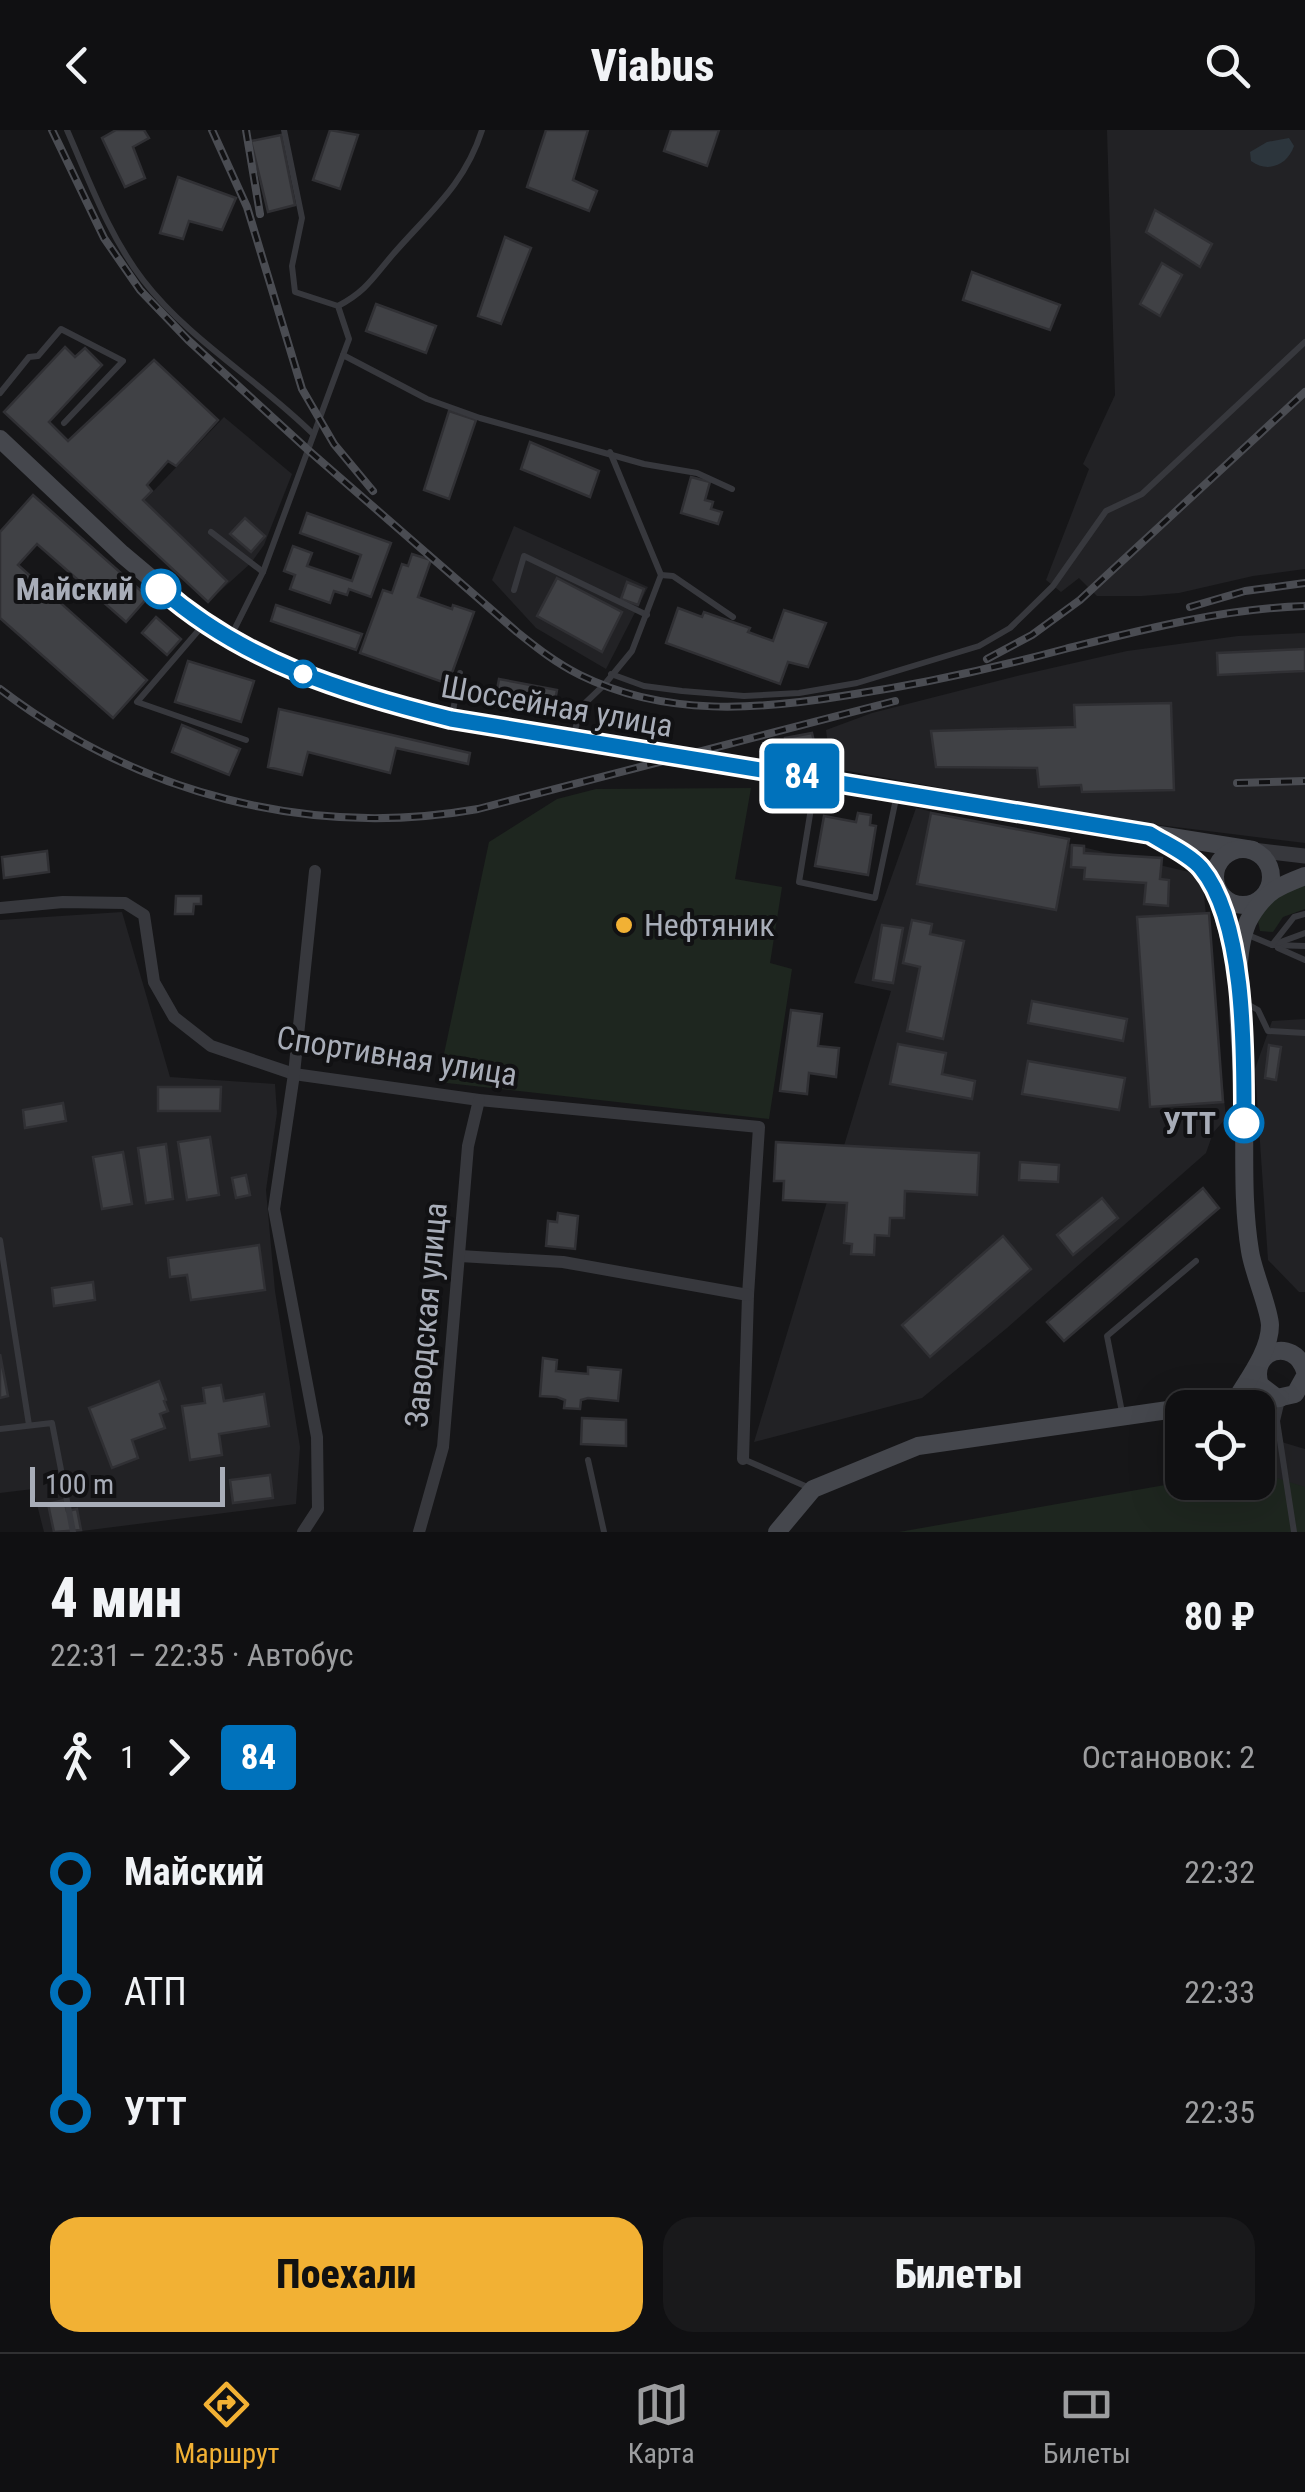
<!DOCTYPE html>
<html lang="ru">
<head>
<meta charset="utf-8">
<style>
  body { margin:0; font-family:"Roboto Condensed",sans-serif; background:#19191b; color:#f1f3f6; height:100vh; display:flex; flex-direction:column; font-size:38px; white-space:nowrap }
  * { box-sizing:border-box; margin:0 }
  p { font-size:32px; color:#9c9d9f }
  .icon { flex:none; width:55px; height:55px; fill:none; stroke:currentColor; stroke-width:2; stroke-linecap:round; stroke-linejoin:round }
  .map { position:relative; height:1402px; overflow:hidden }
  .panel { display:flex; flex-direction:column; background:#101012; flex:1 }
  .panel>* { flex:none }
  .badge { padding:0 20px; border-radius:8px; font-size:35px; line-height:65px }
  .fabs { position:absolute; left:1165px; top:1260px; display:grid; gap:20px }
  .fabs a { display:grid; place-items:center; width:110px; height:110px; border-radius:20px; background:#101012; box-shadow:0 10px 40px #0002,0 0 0 2px #303032; font-size:50px }
  .scale { position:absolute; left:30px; bottom:25px; width:195px; box-sizing:border-box; padding-left:10px; border:5px solid #a8adb8; border-top:0; font-size:28px; line-height:35px; white-space:nowrap; color:#a8adb8; -webkit-text-stroke:8px #111113; paint-order:stroke }
  .map>.badge { position:absolute; translate:-50% -50%; box-shadow:0 0 0 5px #fff }
  .legs { display:flex; align-items:center; gap:15px; height:110px; padding:0 50px; font-size:32px }
  .legs p { margin-inline-start:auto }
  .headline { display:flex; align-items:center; justify-content:space-between; height:170px; padding:0 50px }
  h1 { font-size:55px; font-weight:800; line-height:75px }
  .action { display:flex; gap:20px; margin-top:auto; padding:20px 50px }
  .action a { flex:1; height:115px; border-radius:30px; background:#f2b134; color:#111; font-size:40px; font-weight:800; line-height:115px; text-align:center }
  .action a+a { background:#19191b; color:#f1f3f6 }
  ul { padding:0 50px; list-style:none }
  li { display:flex; align-items:center; gap:35px; height:120px; font-size:38px }
  li i { display:grid; place-items:center; width:15px; height:100%; margin:0 12px; background:currentColor }
  li i::after { content:''; width:25px; height:25px; margin:-12px; border:8px solid; border-radius:50%; background:#101012 }
  li p { margin-inline-start:auto }
  li:first-child i { background:linear-gradient(#0000 50%,currentColor 0) }
  li:last-child i { background:linear-gradient(currentColor 50%,#0000 0) }
  header { display:flex; justify-content:space-between; align-items:center; height:130px; padding:0 50px; background:#101012; font-size:45px; font-weight:800 }
  .menu { display:flex; justify-content:space-around; align-items:center; height:140px; border-top:2px solid #303032; background:#101012; font-size:28px; color:#9c9d9f }
  .menu a { display:grid; justify-items:center; gap:5px }
  .menu .selected { color:#f2b134 }
  .map>svg:first-child { display:block }
  .built { fill:#222225 }
  .green { fill:#1e261f }
  .water { fill:#2c353c }
  .building { fill:#404145; stroke:#303034; stroke-width:2.5 }
  .lines { fill:none; stroke-linecap:round; stroke-linejoin:round }
  .service { stroke:#37383d; stroke-width:6 }
  .minor { stroke:#37383d; stroke-width:12 }
  .tertiary { stroke:#37383d; stroke-width:15 }
  .secondary { stroke:#45474d; stroke-width:18 }
  .rail-casing { stroke:#4a4c52; stroke-width:8 }
  .rail { stroke:#111113; stroke-width:4; stroke-dasharray:11; stroke-linecap:butt }
  .line-1-casing { stroke:#fff; stroke-width:22 }
  .line-1 { stroke:#0072bc; stroke-width:15 }
  .stop-1-dot { fill:#fff; stroke:#0072bc; stroke-width:5 }
  .poi-dot { fill:#f2b134; stroke:#111113; stroke-width:4 }
  .labels { text-anchor:middle; stroke-width:8; stroke-linejoin:round; paint-order:stroke }
  .stop-label { font-size:32px; font-weight:bold; fill:#a8adb8; stroke:#111113; text-anchor:end }
  .street-label { font-size:32px; fill:#a8adb8; stroke:#111113 }
  .poi-label { font-size:32px; fill:#a8adb8; stroke:#111113; text-anchor:start }
</style>
</head>
<body>
<header><svg class="icon" aria-label="back" viewBox="0 0 24 24"><path d="M15 5l-7 7 7 7"/></svg>Viabus<svg class="icon" aria-label="search" viewBox="0 0 24 24"><circle cx="10" cy="10" r="6"/><path d="M15 15l6 6"/></svg></header>
<div class="map">
<svg width="1305" height="1402" viewBox="0 0 1305 1402">
  <rect width="100%" height="100%" fill="#161618"/>
  <g class="built">
    <path d="M1107,0h198v439l-52,7 -74,17 -37,3h-45l-18,-18 -18,14 -15,-12 43,-111 -6,-5 32,-69z"/>
    <path d="M224,287l68,57 -28,71 -13,18 -42,38 -85,-79z"/>
    <path d="M514,396l134,61 -42,82 -70,-41 -44,-48z"/>
    <path d="M1305,503v210l-186,-23 -288,-52 -5,-38 46,-17 149,-38 106,-24 111,-15z"/>
    <path d="M916,678l286,67 24,243 -13,15 -7,20 -199,175 -85,70 -168,44 137,-451 -37,-8z"/>
    <path d="M122,782l48,165 105,7 2,29 -11,77 9,101 25,156 -4,57 -222,28h-30l-11,-43 -33,4v-573z"/>
    <path d="M1305,889v273h-6l-31,-32 -13,-191 17,-48z"/>
    <path d="M1258,1305l47,14v83l-47,-50z"/>
  </g>
  <g class="green">
    <path d="M751,658l-16,91 47,8 -12,76 22,6 -23,150 -331,-37 51,-240 68,-43 39,-10z"/>
    <path d="M1305,753v26l-22,8 -10,15 -13,-1 -2,-10 13,-21z"/>
    <path d="M1258,1342l47,15v45h-406l283,-50h76z"/>
  </g>
  <path class="water" d="M1289,8l5,8c-7,20 -27,27 -43,15l-1,-9 17,-10z"/>
  <g class="building">
    <path d="M116,0h28l5,8 -16,9 12,31 -20,9 -23,-49z"/>
    <path d="M330,0l28,5 -18,54 -27,-9z"/>
    <path d="M546,0h42l-15,50 24,11 -8,20 -62,-24z"/>
    <path d="M671,0h48l-12,36 -43,-15z"/>
    <path d="M281,5l14,70 -27,7 -17,-71z"/>
    <path d="M178,47l58,21 -14,32 -33,-9 -6,18 -23,-6z"/>
    <path d="M1155,80l57,34 -12,23 -54,-35z"/>
    <path d="M505,107l26,11 -30,76 -23,-8z"/>
    <path d="M1162,133l20,12 -22,41 -20,-12z"/>
    <path d="M972,142l88,33 -10,25 -87,-30z"/>
    <path d="M376,174l60,22 -10,27 -60,-22z"/>
    <path d="M65,217l10,10 10,-9 17,17 -53,57 19,19 86,-81 64,60 -42,46 -8,-5 -21,24 5,6 -9,9 84,81 -19,21 -204,-190z"/>
    <path d="M449,281l27,9 -27,79 -25,-9z"/>
    <path d="M530,312l69,29 -9,26 -69,-28z"/>
    <path d="M691,347l19,5 -5,18 8,2 -2,7 11,3 -4,12 -37,-11z"/>
    <path d="M33,365l115,102 -22,25 -89,-78 -19,21 129,115 -34,38 -113,-100v-86z"/>
    <path d="M307,383l84,30 -20,54 -22,-8 -2,6 -13,-4 -4,12 -40,-14 5,-14 -11,-4 9,-25 19,7 -5,13 45,15 9,-26 -61,-22z"/>
    <path d="M245,388l20,18 -14,16 -21,-18z"/>
    <path d="M412,424l19,6 -13,37 34,12 1,-4 21,7 -26,72 -88,-31 23,-63 9,3 10,-29 6,2z"/>
    <path d="M557,448l65,34 -20,40 -65,-36z"/>
    <path d="M627,452l17,7 -6,16 -17,-6z"/>
    <path d="M276,475l86,29 -6,16 -85,-29z"/>
    <path d="M678,478l24,9 2,-5 46,16 -2,4 25,9 11,-31 42,13 -18,44 -20,-5 -8,22 -114,-41z"/>
    <path d="M156,487l25,22 -14,16 -25,-22z"/>
    <path d="M1305,519v22l-87,4 -1,-22z"/>
    <path d="M188,531l66,20 -13,41 -66,-20z"/>
    <path d="M499,549l58,11 -5,27 -58,-11z"/>
    <path d="M1171,573l3,87 -92,2 -1,-7 -42,2 -2,-19 -101,-1 -5,-36 144,-4 -1,-22z"/>
    <path d="M279,579l191,44 -2,11 -72,-16 -6,25 -82,-21 -6,23 -34,-8z"/>
    <path d="M182,595l58,24 -11,26 -57,-23z"/>
    <path d="M812,603l3,13 -27,6 -3,-14z"/>
    <path d="M858,683l13,2 -1,10 6,1 -8,49 -53,-9 9,-50 32,6z"/>
    <path d="M931,683l138,26 -13,71 -139,-26z"/>
    <path d="M1072,715l12,1v7l78,5 -2,21 9,1 -1,26 -24,-2 2,-21 -62,-4 1,-11 -14,-1z"/>
    <path d="M47,721l2,21 -45,6 -2,-21z"/>
    <path d="M176,766h25v8h-7l-1,10h-18z"/>
    <path d="M1209,783l14,189 -73,5 -13,-190z"/>
    <path d="M912,790l20,4 -2,10 34,7 -21,98 -36,-8 13,-64 -17,-4z"/>
    <path d="M882,795l21,3 -10,55 -20,-3z"/>
    <path d="M1032,871l95,18 -4,22 -95,-18z"/>
    <path d="M791,880l31,4 -4,32 21,2 -3,29 -27,-4 -2,21 -27,-3z"/>
    <path d="M898,914l48,9 -4,21 33,7 -3,18 -82,-15z"/>
    <path d="M1269,915l12,2 -5,33 -11,-2z"/>
    <path d="M1028,931l97,17 -6,32 -97,-16z"/>
    <path d="M158,957h63l-1,24h-62z"/>
    <path d="M63,973l3,18 -41,7 -2,-18z"/>
    <path d="M210,1007l9,58 -32,5 -9,-58z"/>
    <path d="M776,1012l203,11 -2,42 -72,-4 -1,27h-14l-1,18 -14,-1 -1,20 -23,-1 1,-10 -8,-1 3,-40 -64,-3 1,-19h-10z"/>
    <path d="M166,1014l7,55 -27,4 -8,-55z"/>
    <path d="M123,1022l9,52 -30,5 -9,-52z"/>
    <path d="M1020,1032l39,3 -1,17 -39,-2z"/>
    <path d="M246,1045l4,20 -14,3 -4,-20z"/>
    <path d="M1203,1058l16,20 -155,133 -17,-19z"/>
    <path d="M1102,1068l16,20 -45,37 -16,-20z"/>
    <path d="M558,1083l20,3 -3,33 -29,-3 2,-25 9,1z"/>
    <path d="M1003,1106l28,33 -101,88 -28,-32z"/>
    <path d="M259,1115l6,45 -74,10 -4,-25 -17,2 -2,-19z"/>
    <path d="M93,1152l2,18 -41,6 -2,-18z"/>
    <path d="M0,1224l8,42 -8,2z"/>
    <path d="M543,1228l14,2 -1,11 32,3v-7l33,3 -3,31 -30,-3 -7,2 -1,9 -16,-1 1,-8 -8,-3 -17,-1z"/>
    <path d="M159,1251l7,19 -2,1 4,10 -8,3 5,14 -33,12 6,18 -26,10 -23,-60z"/>
    <path d="M221,1255l3,16 40,-7 5,32 -50,8 3,21 -32,5 -8,-54 23,-3 -2,-15z"/>
    <path d="M582,1288l44,2v26l-45,-2z"/>
    <path d="M270,1345l3,23 -40,5 -3,-23z"/>
    <path d="M64,1370l3,11 10,-2 4,21 -27,2 -6,-28z"/>
  </g>
  <g class="lines">
    <g class="service">
      <path d="M67,0c22,50 42,106 76,150 47,61 116,100 170,154"/>
      <path d="M284,0l18,88 -10,48 3,26 43,14 11,33 -6,16"/>
      <path d="M338,176c29,-15 36,-30 57,-54 35,-40 70,-68 87,-122"/>
      <path d="M0,263l29,-36 9,-1 23,-27 62,32 -59,62"/>
      <path d="M211,402l52,40"/>
      <path d="M661,445l12,1 60,41"/>
      <path d="M514,460l10,-34 123,59"/>
      <path d="M204,494l-67,78 109,38"/>
      <path d="M230,508l33,-66 80,-217 84,44 53,19 164,46 53,9 35,16"/>
      <path d="M611,544l33,12 38,5 62,5 55,-3 58,-10 122,-37 31,-18 43,-42 53,-75 36,-17 163,-152"/>
      <path d="M452,586l8,-43"/>
      <path d="M573,608l8,-31 23,-22 28,-34 29,-76 -51,-123"/>
      <path d="M815,654l-16,98 76,16 22,-104"/>
      <path d="M1248,805l24,10 33,1"/>
      <path d="M1278,813l27,-10"/>
      <path d="M1272,815l22,-28 11,-3"/>
      <path d="M1278,818l27,12"/>
      <path d="M1242,871l16,9 10,21 37,2"/>
      <path d="M0,1110l29,185"/>
      <path d="M1282,1270l-5,21 17,111"/>
      <path d="M1122,1282l-15,-76 89,-75"/>
      <path d="M0,1299l52,-6 21,109"/>
      <path d="M743,1329l69,30"/>
      <path d="M588,1330l16,72"/>
    </g>
    <g class="minor">
      <path d="M0,778l63,-6 62,1 19,12 10,67 20,35 37,29 83,28 185,26 280,27 -11,168 -5,164"/>
      <path d="M460,1126l103,6 185,33"/>
      <path d="M303,1402l15,-23 -1,-72 -43,-228 20,-135 21,-203"/>
      <path d="M419,1402l24,-85 25,-301 11,-46"/>
    </g>
    <path class="tertiary" d="M1253,720l52,6"/>
    <g class="secondary">
      <path d="M0,309l122,115 82,69 69,39 105,39 73,18 220,38 582,93"/>
      <path d="M1159,710l39,24 18,25 20,74"/>
      <circle cx="1243" cy="747" r="28"/>
      <path d="M1305,1241c-11,-35 -57,-21 -45,14l17,13 18,-4 10,-18"/>
      <path d="M1235,1271c13,-22 35,-50 35,-76 -1,-18 -17,-53 -20,-74 -8,-49 -5,-96 -6,-145 -1,-48 -17,-151 7,-190 15,-25 28,-30 54,-40"/>
      <path d="M1189,1278l91,-10"/>
      <path d="M777,1402l36,-43 105,-43 264,-38"/>
    </g>
    <g class="rail-casing">
      <g id="rail">
        <path d="M52,0l52,108 36,52 48,50 119,109 210,183c20,16 39,31 63,43 85,42 178,35 269,20 73,-11 145,-27 216,-46 80,-20 157,-40 240,-43"/>
        <path d="M212,0l35,77 55,182 32,55 39,47"/>
        <path d="M246,0l14,84"/>
        <path d="M1190,477l55,-16 60,-8"/>
        <path d="M987,529l45,-24 48,-35 225,-208"/>
        <path d="M0,559c136,104 309,150 478,120l417,-108"/>
        <path d="M1237,653l68,-2"/>
      </g>
    </g>
    <use href="#rail" class="rail"/>
  </g>
  <g class="lines">
    <g class="line-1-casing">
      <path id="line-1" d="M161,459c83,73 185,104 290,130l699,115c16,10 39,20 51,34 45,54 43,186 43,255"/>
    </g>
    <use href="#line-1" class="line-1"/>
  </g>
  <g class="stop-1-dot">
    <circle cx="161" cy="459" r="18"/>
    <circle cx="303" cy="544" r="12"/>
    <circle cx="1244" cy="993" r="18"/>
  </g>
  <circle class="poi-dot" cx="624" cy="795" r="10"/>
  <g class="labels">
    <g class="stop-label">
      <text x="134" y="470">Майский</text>
      <text x="1216" y="1004">УТТ</text>
    </g>
    <g class="street-label">
      <text transform="translate(557 576) rotate(10)" y="11">Шоссейная улица</text>
      <text transform="translate(397 926) rotate(9)" y="11">Спортивная улица</text>
      <text transform="translate(426 1185) rotate(-85)" y="11">Заводская улица</text>
    </g>
    <g class="poi-label">
      <text x="644" y="806">Нефтяник</text>
    </g>
  </g>
</svg>
<div class="fabs">
<a><svg class="icon" aria-label="locate" viewBox="0 0 24 24"><circle cx="12" cy="12" r="6"/><path d="M12 2v4M12 18v4M2 12h4M18 12h4"/></svg></a>
</div>
<div class="scale">100 m</div>
<b class="badge" style="left:802px;top:646px;background:#0072bc;color:#fff">84</b>
</div>
<section class="panel">
<div class="headline"><div><h1>4 мин</h1><p>22:31 – 22:35 · Автобус</p></div><b>80 ₽</b></div>
<div class="legs"><svg class="icon" aria-label="walk" viewBox="0 0 24 24"><circle cx="13" cy="4" r="2"/><path d="M13 8l-2 6 4 7M11 14l-3 7M7 12l3-4h3l4 4"/></svg>1<svg class="icon" aria-label="forward" viewBox="0 0 24 24"><path d="M9 5l7 7-7 7"/></svg><b class="badge" style="background:#0072bc;color:#fff">84</b><p>Остановок: 2</p></div>
<ul>
<li><i style="color:#0072bc"></i><b>Майский</b><p>22:32</p></li>
<li><i style="color:#0072bc"></i><span>АТП</span><p>22:33</p></li>
<li><i style="color:#0072bc"></i><b>УТТ</b><p>22:35</p></li>
</ul>
<div class="action"><a>Поехали</a><a>Билеты</a></div>
</section>
<nav class="menu">
<a class="selected"><svg class="icon" aria-label="directions" viewBox="0 0 24 24"><path d="M12 3l9 9-9 9-9-9zM9 14v-3h6M13 9l2 2-2 2"/></svg>Маршрут</a>
<a><svg class="icon" aria-label="map" viewBox="0 0 24 24"><path d="M3 6l6-2 6 2 6-2v14l-6 2-6-2-6 2zM9 4v14M15 6v14"/></svg>Карта</a>
<a><svg class="icon" aria-label="tickets" viewBox="0 0 24 24"><path d="M3 7h18v10H3zM15 7v10"/></svg>Билеты</a>
</nav>
</body>
</html>
